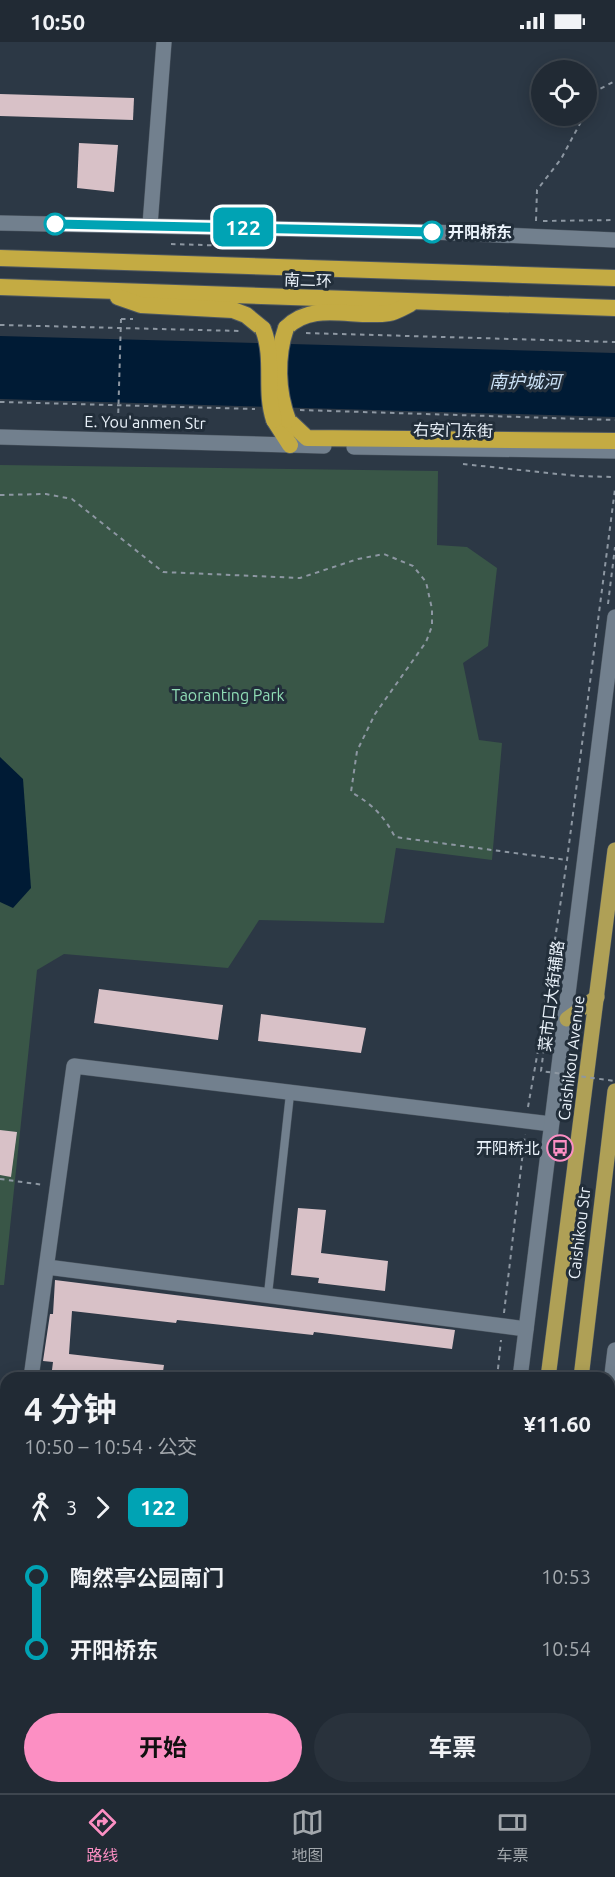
<!DOCTYPE html>
<html lang="zh">
<head>
<meta charset="utf-8">
<style>
  body { margin:0; font-family:Ubuntu,"Noto Sans SC",sans-serif; background:#29323c; color:#f1f3f6; height:100vh; display:flex; flex-direction:column; font-size:22px; white-space:nowrap }
  * { box-sizing:border-box; margin:0 }
  p { font-size:20px; color:#a2a7ac }
  .icon { flex:none; width:33px; height:33px; fill:none; stroke:currentColor; stroke-width:2; stroke-linecap:round; stroke-linejoin:round }
  .map { position:relative; flex:1; overflow:hidden }
  .side { position:absolute; left:0px; top:1330px; width:615px; height:422px; display:flex; flex-direction:column; background:#212a34; border-radius:18px 18px 0 0; box-shadow:0 3px 15px #0003,0 0 0 2px #3e464f }
  .side>* { flex:none }
  .badge { padding:0 12px; border-radius:9px; font-size:21px; line-height:39px }
  .tools { position:absolute; left:531px; top:18px; display:grid; gap:12px }
  .tools a { display:grid; place-items:center; width:66px; height:66px; border-radius:50%; background:#212a34; box-shadow:0 3px 15px #0003,0 0 0 2px #3e464f; font-size:30px }
  .map>.badge { position:absolute; translate:-50% -50%; box-shadow:0 0 0 3px #fff }
  .legs { display:flex; align-items:center; gap:9px; height:66px; padding:0 24px; font-size:20px }
  .legs p { margin-inline-start:auto }
  .head { display:flex; align-items:center; justify-content:space-between; height:102px; padding:0 24px }
  h1 { font-size:33px; font-weight:700; line-height:45px }
  .action { display:flex; gap:12px; margin-top:auto; padding:12px 24px }
  .action a { flex:1; height:69px; border-radius:36px; background:#fc8fc3; color:#111; font-size:24px; font-weight:700; line-height:69px; text-align:center }
  .action a+a { background:#29323c; color:#f1f3f6 }
  ul { padding:0 24px; list-style:none }
  li { display:flex; align-items:center; gap:21px; height:72px; font-size:22px }
  li i { display:grid; place-items:center; width:9px; height:100%; margin:0 8px; background:currentColor }
  li i::after { content:''; width:15px; height:15px; margin:-8px; border:4px solid; border-radius:50%; background:#212a34 }
  li p { margin-inline-start:auto }
  li:first-child i { background:linear-gradient(#0000 50%,currentColor 0) }
  li:last-child i { background:linear-gradient(currentColor 50%,#0000 0) }
  .status { display:flex; justify-content:space-between; align-items:center; height:42px; padding:0 30px; background:#212a34; direction:ltr }
  .status svg { height:16px; fill:currentColor }
  .menu { display:flex; justify-content:space-around; align-items:center; height:84px; border-top:2px solid #3e464f; background:#212a34; font-size:16px; color:#a2a7ac }
  .menu a { display:grid; justify-items:center; gap:3px }
  .menu .current { color:#fc8fc3 }
  .map>svg:first-child { display:block }
  .green { fill:#395647 }
  .water { fill:#001b35 }
  .building { fill:#d8c1c7 }
  .lines { fill:none; stroke-linecap:round; stroke-linejoin:round }
  .service-casing { stroke:#4c5661; stroke-width:9 }
  .minor-casing { stroke:#4c5661; stroke-width:16 }
  .tertiary-casing { stroke:#4c5661; stroke-width:16 }
  .primary-casing { stroke:#4c5661; stroke-width:16 }
  .trunk-casing { stroke:#4c5661; stroke-width:18 }
  .path { stroke:#8d97a2; stroke-width:2; stroke-dasharray:4.5 4.5; stroke-linecap:butt }
  .service { stroke:#72808e; stroke-width:8 }
  .minor { stroke:#72808e; stroke-width:15 }
  .tertiary { stroke:#72808e; stroke-width:15 }
  .primary { stroke:#afa056; stroke-width:15 }
  .trunk { stroke:#c4ab43; stroke-width:16 }
  .trunk-bridge-casing { stroke:#4c5661; stroke-width:18; stroke-linecap:butt }
  .path-bridge { stroke:#8d97a2; stroke-width:2; stroke-dasharray:4.5 4.5; stroke-linecap:butt }
  .trunk-bridge { stroke:#c4ab43; stroke-width:16 }
  .line-1-casing { stroke:#fff; stroke-width:14 }
  .line-1 { stroke:#00a3b4; stroke-width:9 }
  .stop-1-dot { fill:#fff; stroke:#00a3b4; stroke-width:3 }
  .labels { text-anchor:middle; stroke-width:6; stroke-linejoin:round; paint-order:stroke }
  .stop-label { font-size:16px; font-weight:bold; fill:#ebf3fb; stroke:#222e3a; text-anchor:start }
  .street-label { font-size:16px; fill:#ebf3fb; stroke:#222e3a }
  .park-label { font-size:16px; fill:#90ddb6; stroke:#222e3a }
  .poi-label { font-size:16px; fill:#ebf3fb; stroke:#222e3a; text-anchor:end }
  .water-label { font-size:18px; font-style:italic; fill:#cae0f5; stroke:#222e3a }
</style>
</head>
<body>
<div class="status"><b>10:50</b><svg viewBox="0 0 49 12"><path d="M0 12V9h3v3zM5 12V6h3v6zM10 12V3h3v9zM15 12V0h3v12zM26 1h20v11H26zM47 4h2v5h-2z"/></svg></div>
<div class="map">
<svg width="615" height="1751" viewBox="0 0 615 1751">
  <rect width="100%" height="100%" fill="#2c3845"/>
  <g class="green">
    <path d="M0,423l438,6 -1,74 30,2 30,21 -9,78 -25,17 16,77 23,3 -10,117 -96,-12 -12,75 -125,-3 -31,48 -164,-14 -27,16 -33,315h-4z"/>
    <path d="M77,1746h183v5h-184z"/>
  </g>
  <g class="water">
    <path d="M0,294l615,17v64l-615,-18z"/>
    <path d="M0,715l23,22 8,109 -18,20 -13,-6z"/>
  </g>
  <g class="building">
    <path d="M0,52l134,4 -1,22 -133,-4z"/>
    <path d="M79,101l39,2 -4,47 -37,-4z"/>
    <path d="M99,947l124,16 -5,35 -124,-17z"/>
    <path d="M261,972l105,14 -5,25 -103,-12z"/>
    <path d="M0,1088l17,2 -6,45 -11,-2z"/>
    <path d="M298,1166l28,2 -5,43 67,8 -3,30 -67,-8 1,-5 -28,-3z"/>
    <path d="M55,1238l400,50 -3,19 -138,-17 -1,3 -136,-15 -1,3 -104,-12 -3,43 95,11 -2,13h-111l2,-16 -10,-1 7,-47h3z"/>
  </g>
  <g class="lines">
    <g class="service-casing">
      <path id="service" d="M268,1252l22,-200"/>
    </g>
    <g class="minor-casing">
      <g id="minor">
        <path d="M150,183l14,-183"/>
        <path d="M47,1225l479,62"/>
        <path d="M31,1336l43,-312 477,58"/>
        <path d="M0,1463l6,1"/>
        <path d="M609,1526l6,1"/>
        <path d="M0,1571l6,-48"/>
        <path d="M0,1720l2,31"/>
        <path d="M280,1751l1,-5"/>
        <path d="M423,1751l2,-5"/>
      </g>
    </g>
    <g class="tertiary-casing">
      <g id="tertiary">
        <path d="M0,181l432,9 183,8"/>
        <path d="M0,395l324,9"/>
        <path d="M354,405l261,4"/>
        <path d="M520,1336l95,-761"/>
        <path d="M609,1357l6,-49"/>
        <path d="M469,1751l1,-5"/>
        <path d="M560,1751v-5"/>
      </g>
    </g>
    <g class="primary-casing">
      <g id="primary">
        <path d="M567,977l30,-22"/>
        <path d="M548,1336l67,-528"/>
        <path d="M581,1336l34,-287"/>
        <path d="M497,1751v-5"/>
        <path d="M533,1751v-5"/>
      </g>
    </g>
    <g class="trunk-casing">
      <g id="trunk">
        <path d="M0,216l615,20"/>
        <path d="M0,245l615,21"/>
        <path d="M118,255l23,8 92,5 13,5 17,14"/>
        <path d="M286,286c27,-28 68,-9 103,-15 7,-1 15,-6 21,-9"/>
        <path d="M274,378l16,25"/>
        <path d="M288,378l19,18 308,3"/>
      </g>
    </g>
    <g class="path">
      <path d="M586,68l8,-18 21,-11"/>
      <path d="M536,179l1,-31 24,-31 23,-43"/>
      <path d="M543,179l72,-1"/>
      <path d="M171,202l62,2"/>
      <path d="M121,277h12"/>
      <path d="M0,283l240,6"/>
      <path d="M306,291l309,9"/>
      <path d="M0,360l255,7"/>
      <path d="M300,368l315,10"/>
      <path d="M463,422l114,12 38,1"/>
      <path d="M0,453l46,-1 26,5 91,73 137,6 58,-19 26,-5 29,12 13,16 6,27v17l-6,16 -51,72 -18,37 -6,41c21,12 33,24 44,45l172,23"/>
      <path d="M608,562l7,-57"/>
      <path d="M540,997l27,-179 48,-371"/>
      <path d="M528,1065l12,-68 5,1"/>
      <path d="M0,1137l44,6"/>
      <path d="M504,1271l21,-179"/>
      <path d="M497,1336l4,-38"/>
      <path d="M609,1428l6,-49"/>
      <path d="M609,1492l6,-50"/>
      <path d="M296,1750l9,1"/>
      <path d="M29,1751v-5"/>
      <path d="M322,1751v-5"/>
      <path d="M449,1751l1,-5"/>
      <path d="M582,1751l1,-5"/>
    </g>
    <use href="#service" class="service"/>
    <use href="#minor" class="minor"/>
    <use href="#tertiary" class="tertiary"/>
    <use href="#primary" class="primary"/>
    <use href="#trunk" class="trunk"/>
    <g class="trunk-bridge-casing">
      <g id="trunk-bridge">
        <path d="M286,286c-10,28 -9,64 2,92"/>
        <path d="M263,287c12,30 1,61 11,91"/>
      </g>
    </g>
    <g class="path-bridge">
      <path d="M118,380l3,-103"/>
      <path d="M545,998l-4,31 74,10"/>
      <path d="M561,1079l5,-47"/>
    </g>
    <use href="#trunk-bridge" class="trunk-bridge"/>
  </g>
  <g class="lines">
    <g class="line-1-casing">
      <path id="line-1" d="M55,182l377,8"/>
    </g>
    <use href="#line-1" class="line-1"/>
  </g>
  <defs>
    <g id="bus-ring" transform="scale(1.35)"><circle r="9.5" fill="#222e3a" stroke="#fc8fc3" stroke-width="1.5"/><path d="M-5-6H5V4H4V6H2V4H-2V6H-4V4H-5ZM-3.5-4V0h7V-4ZM-3.5 1.2v1.5H-2V1.2ZM2 1.2v1.5H3.5V1.2Z" fill="#fc8fc3"/></g>
  </defs>
  <g fill-rule="evenodd">
    <use href="#bus-ring" x="560" y="1106"/>
  </g>
  <g class="stop-1-dot">
    <circle cx="55" cy="182" r="10"/>
    <circle cx="432" cy="190" r="10"/>
  </g>
  <g class="labels">
    <g class="stop-label">
      <text x="448" y="196">开阳桥东</text>
    </g>
    <g class="street-label">
      <text transform="translate(308 238) rotate(2)" y="6">南二环</text>
      <text transform="translate(145 380) rotate(1)" y="6">E. You'anmen Str</text>
      <text transform="translate(453 388) rotate(1)" y="6">右安门东街</text>
      <text transform="translate(551 954) rotate(-83)" y="6">菜市口大街辅路</text>
      <text transform="translate(571 1016) rotate(-83)" y="6">Caishikou Avenue</text>
      <text transform="translate(579 1191) rotate(-83)" y="6">Caishikou Str</text>
    </g>
    <g class="park-label">
      <text x="228" y="659">Taoranting Park</text>
    </g>
    <g class="poi-label">
      <text x="540" y="1112">开阳桥北</text>
    </g>
    <g class="water-label">
      <text x="525" y="346">南护城河</text>
    </g>
  </g>
</svg>
<div class="tools">
<a><svg class="icon" aria-label="locate" viewBox="0 0 24 24"><circle cx="12" cy="12" r="6"/><path d="M12 2v4M12 18v4M2 12h4M18 12h4"/></svg></a>
</div>
<b class="badge" style="left:243px;top:185px;background:#00a3b4;color:#fff">122</b>
<section class="side">
<div class="head"><div><h1>4 分钟</h1><p>10:50 – 10:54 · 公交</p></div><b>¥11.60</b></div>
<div class="legs"><svg class="icon" aria-label="walk" viewBox="0 0 24 24"><circle cx="13" cy="4" r="2"/><path d="M13 8l-2 6 4 7M11 14l-3 7M7 12l3-4h3l4 4"/></svg>3<svg class="icon" aria-label="forward" viewBox="0 0 24 24"><path d="M9 5l7 7-7 7"/></svg><b class="badge" style="background:#00a3b4;color:#fff">122</b></div>
<ul>
<li><i style="color:#00a3b4"></i><b>陶然亭公园南门</b><p>10:53</p></li>
<li><i style="color:#00a3b4"></i><b>开阳桥东</b><p>10:54</p></li>
</ul>
<div class="action"><a>开始</a><a>车票</a></div>
</section>
</div>
<nav class="menu">
<a class="current"><svg class="icon" aria-label="directions" viewBox="0 0 24 24"><path d="M12 3l9 9-9 9-9-9zM9 14v-3h6M13 9l2 2-2 2"/></svg>路线</a>
<a><svg class="icon" aria-label="map" viewBox="0 0 24 24"><path d="M3 6l6-2 6 2 6-2v14l-6 2-6-2-6 2zM9 4v14M15 6v14"/></svg>地图</a>
<a><svg class="icon" aria-label="tickets" viewBox="0 0 24 24"><path d="M3 7h18v10H3zM15 7v10"/></svg>车票</a>
</nav>
</body>
</html>
